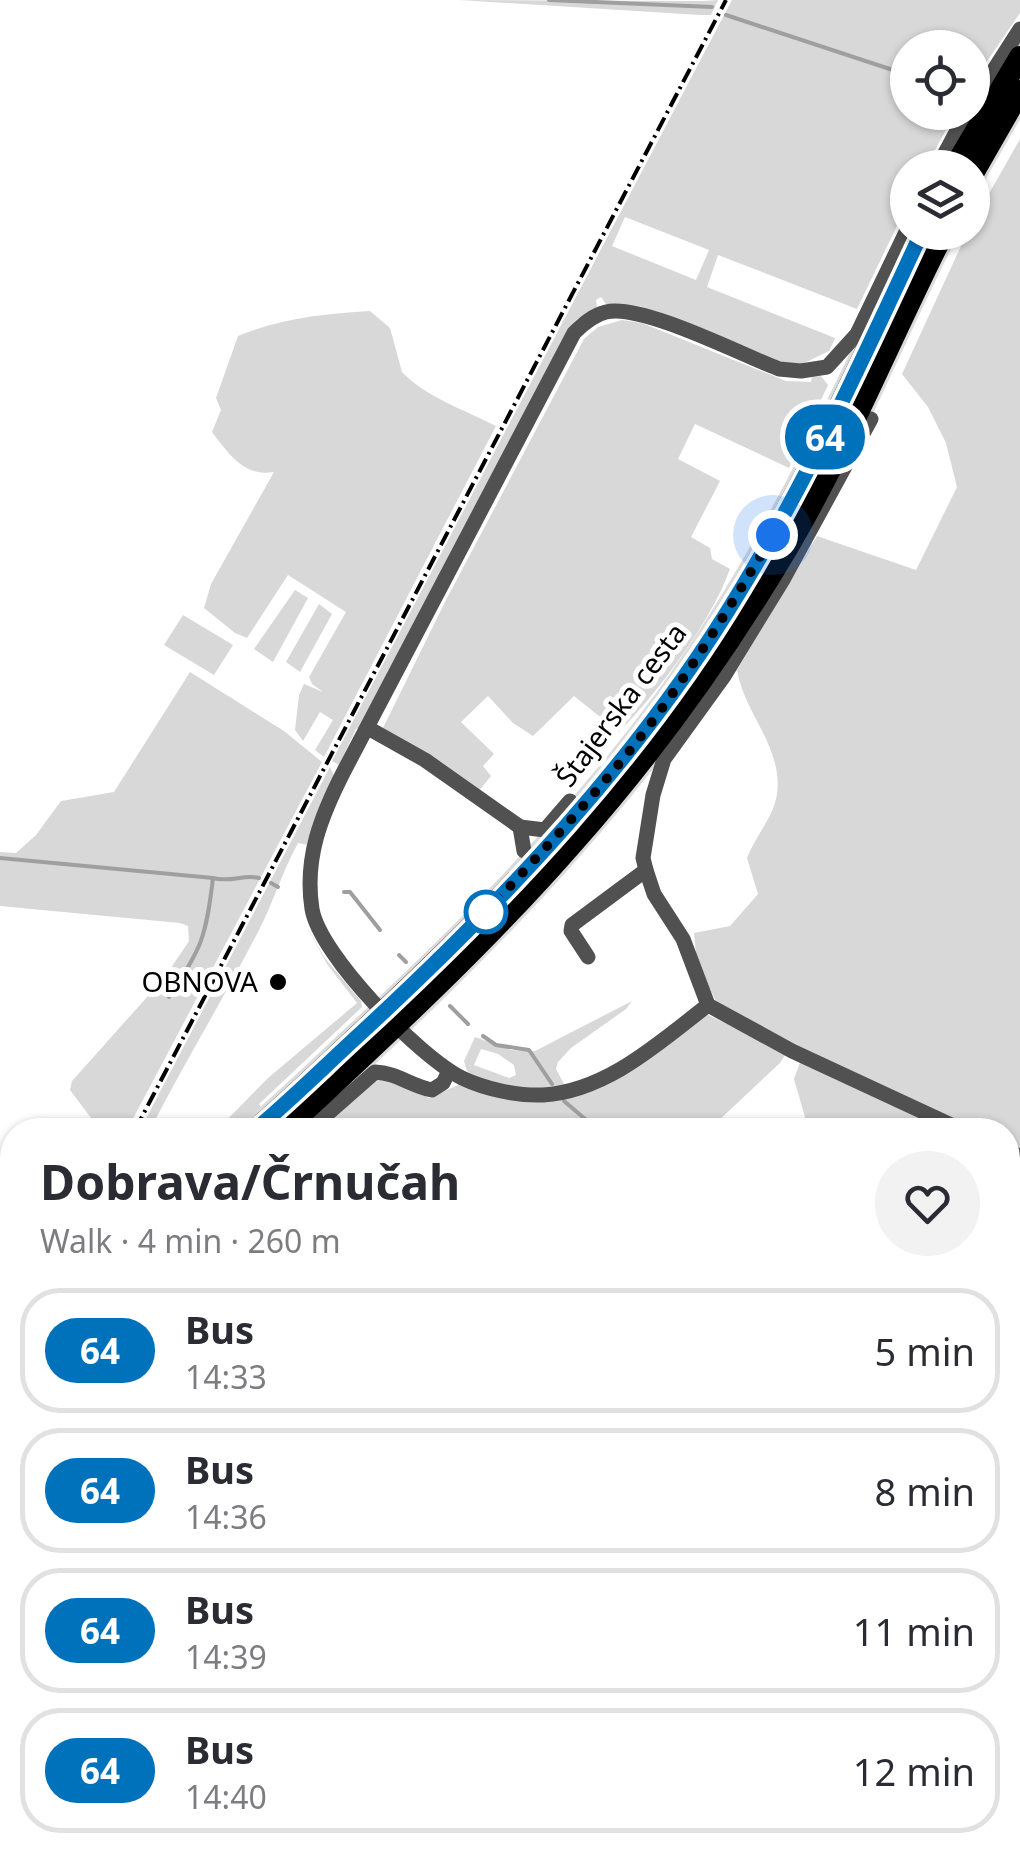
<!DOCTYPE html>
<html lang="en">
<head>
<meta charset="utf-8">
<style>
  body { margin:0; font-family:"Noto Sans",sans-serif; background:#f2f2f3; color:#2b2b33; height:100vh; display:flex; flex-direction:column; font-size:38px; white-space:nowrap }
  * { box-sizing:border-box; margin:0 }
  p { font-size:32px; color:#7c7c81 }
  .icon { flex:none; width:55px; height:55px; fill:none; stroke:currentColor; stroke-width:2; stroke-linecap:round; stroke-linejoin:round }
  .map { position:relative; flex:1; overflow:hidden }
  .drawer { position:absolute; left:0px; top:1118px; width:1020px; height:752px; display:flex; flex-direction:column; background:#fff; border-radius:40px 40px 0 0; box-shadow:0 2px 8px #0004 }
  .drawer>* { flex:none }
  .badge { padding:0 20px; border-radius:32px; font-size:35px; line-height:65px }
  .fabs { position:absolute; left:890px; top:30px; display:grid; gap:20px }
  .fabs a { display:grid; place-items:center; width:100px; height:100px; border-radius:50%; background:#fff; box-shadow:0 2px 8px #0004; font-size:50px }
  .you { position:absolute; width:50px; height:50px; margin:-25px; border:8px solid #fff; border-radius:50%; background:#1a73e8; box-shadow:0 0 0 15px #1a73e833 }
  .map>.badge { position:absolute; translate:-50% -50%; box-shadow:0 0 0 5px #fff }
  .round { display:grid; place-items:center; flex:none; width:105px; height:105px; border-radius:52px; background:#f2f2f3 }
  .summary { display:flex; align-items:center; justify-content:space-between; height:170px; padding:0 40px }
  h1 { font-size:48px; font-weight:700; line-height:75px }
  ul { padding:0; list-style:none }
  li { display:flex; align-items:center; gap:30px; height:125px; margin:0 20px 15px; padding:0 20px; border:5px solid #e1e1e2; border-radius:40px }
  li div { flex:1 }
  li b { display:block; font-size:38px }
  li em { font-style:normal }
  li .badge { min-width:110px; font-weight:700; text-align:center }
  .map>svg:first-child { display:block }
  .green { fill:#d8d8d8; fill-rule:evenodd }
  .lines { fill:none; stroke-linecap:round; stroke-linejoin:round }
  .stream { stroke:#9f9f9f; stroke-width:4 }
  .primary-casing { stroke:#dbdbdb; stroke-width:28 }
  .minor { stroke:#515151; stroke-width:15 }
  .primary { stroke:#000; stroke-width:22 }
  .rail { stroke:#000; stroke-width:4; stroke-dasharray:15 5 2.5 5; stroke-linecap:butt }
  .line-casing { stroke:#fff; stroke-width:22 }
  .line { stroke:#0072bc; stroke-width:15 }
  .walk { stroke:#000; stroke-width:10; stroke-dasharray:0 18 }
  .stop-dot { fill:#fff; stroke:#0072bc; stroke-width:5 }
  .poi-dot { fill:#000; stroke:#fff; stroke-width:4 }
  .labels { text-anchor:middle; stroke-width:10; stroke-linejoin:round; paint-order:stroke }
  .street-label { font-size:28px; fill:#000; stroke:#fff }
  .poi-label { font-size:28px; fill:#000; stroke:#fff; text-anchor:end }
</style>
</head>
<body>
<div class="map">
<svg width="1020" height="1869" viewBox="0 0 1020 1869">
  <rect width="100%" height="100%" fill="#fff"/>
  <g class="green">
    <path d="M459,0l244,1 15,-1 -7,15h-11z"/>
    <path d="M732,0h288v13l-47,69 -1,-34h-64v64l47,1 -29,54 -18,1 -1,37 -50,104 -139,-54 -11,32 128,51 -6,13 -31,15 -14,-1 -144,-59 -34,-2 -5,-7 -5,3 1,7 -21,13 -215,407 -5,2 -17,36 -7,-4zM625,217l84,33 -13,30 -84,-34z"/>
    <path d="M1020,139v1013l-12,-6v-16h-36l-54,-23 -146,-71 -56,-35 -19,-38 -3,-30 36,-7 28,-32 -11,-36c8,-22 27,-41 30,-64 6,-48 -33,-80 -40,-124l80,-134 99,34 41,-83 -11,-44 -18,-36 -26,-33 65,-141 5,-1 1,-10z"/>
    <path d="M370,311l20,17 12,44c25,26 63,38 94,54l-172,331 -9,-7 18,-30 -13,-8 -17,29 -8,-11 4,-35 5,-11 19,8 -11,-8 -3,-7 37,-65 -58,-37 -41,63 -12,-5 -31,-25 7,-24 63,-112c-30,5 -45,-18 -62,-40l9,-22 -5,-12 22,-62c43,-18 86,-22 132,-25z"/>
    <path d="M622,320l20,3 144,58 25,1 1,-5 9,-1 7,9 -39,83 -94,-44 -17,35 42,22 -29,56 19,11 2,11 18,10c-19,53 -71,122 -111,163l-45,-36 -41,40 -20,-13 -25,-27 -27,26 33,32 -11,12 8,10 -12,15 -97,-61 64,-130 138,-261 14,-12z"/>
    <path d="M295,590l13,8 -35,64 -19,-13z"/>
    <path d="M319,604l13,10 -32,58 -14,-10z"/>
    <path d="M183,615l50,30 -19,30 -50,-30z"/>
    <path d="M190,672l94,59 38,31 -195,368h-27l-30,-40 2,-9 92,-103 25,-37 -1,-15 -8,-3 -180,-17v-54l16,1 20,-18 25,-34 53,-9z"/>
    <path d="M330,767l5,10 -27,68 -10,-2c-16,29 -24,58 -40,89 -35,68 -74,131 -108,198h-10z"/>
    <path d="M304,922l20,35 37,44 1,6 -103,97 2,3 -17,23h-27l51,-52 89,-75 -30,-39z"/>
    <path d="M632,1001l-6,8 -55,39 -13,14 -2,7 9,17c-30,4 -73,5 -98,-15l-3,-10 11,-24 36,13 24,1zM481,1049l17,5 16,11 2,10 -7,3 -35,-13z"/>
    <path d="M708,1015l79,37 -7,11 -63,59 -5,6 2,2h-398l62,-51h8l43,19 29,-13 97,16c60,-9 101,-60 153,-86z"/>
    <path d="M802,1057l152,73h-150l3,-6 -13,-45z"/>
    <path d="M1008,1155l12,5v709h-757l-52,-11h797z"/>
  </g>
  <g class="lines">
    <g class="stream">
      <path d="M549,0l163,7"/>
      <path d="M726,15l182,60"/>
      <path d="M0,858l213,20c17,5 31,-4 46,0"/>
      <path d="M271,883l7,4"/>
      <path d="M344,892h6l30,38"/>
      <path d="M399,955l7,7"/>
      <path d="M169,997c33,-49 37,-60 44,-119"/>
      <path d="M450,1006l18,18"/>
      <path d="M483,1036l13,9 33,5 23,34"/>
      <path d="M564,1101l34,29"/>
    </g>
    <g class="primary-casing">
      <g id="primary">
        <path d="M954,168l66,-111"/>
        <path d="M972,175l48,-84"/>
        <path d="M255,1130c33,-28 64,-58 95,-87 115,-106 227,-218 319,-344 105,-144 178,-306 253,-467"/>
        <path d="M284,1130c99,-92 200,-185 289,-287 80,-90 151,-189 213,-293 60,-101 104,-212 158,-318"/>
        <path d="M0,1336l12,-9"/>
        <path d="M0,1362l12,-10"/>
      </g>
    </g>
    <g class="minor">
      <path d="M972,104l48,-75"/>
      <path d="M937,168l30,-56"/>
      <path d="M871,419l-87,159 -60,98 -60,83 -11,36 -10,63 3,12 8,24 29,45 25,66c-48,37 -101,86 -165,90 -26,1 -58,-6 -81,-17 -42,-21 -142,-122 -150,-169 -8,-51 9,-93 32,-138l230,-438c9,-9 19,-18 32,-21 35,-9 136,43 173,57l22,2 26,-4 30,-33 51,-106"/>
      <path d="M368,728l57,32 95,67 4,24"/>
      <path d="M520,827l25,3 25,-29"/>
      <path d="M588,957l-17,-26 1,-6 74,-55"/>
      <path d="M708,1005l84,46 170,79"/>
      <path d="M309,1130l66,-58c22,1 36,14 57,18l11,-7 6,-12"/>
      <path d="M1008,1150l12,7"/>
      <path d="M0,1834l12,2"/>
      <path d="M160,1858l65,11"/>
      <path d="M52,1869l2,-11"/>
    </g>
    <use href="#primary" class="primary"/>
    <g class="rail">
      <path d="M135,1130l591,-1130"/>
      <path d="M0,1301l12,-12"/>
    </g>
  </g>
  <g class="lines">
    <g class="line-casing">
      <path id="line" d="M255,1130c37,-31 71,-65 106,-97 143,-132 279,-275 379,-442 70,-115 125,-237 182,-359"/>
    </g>
    <use href="#line" class="line"/>
    <path class="walk" d="M486,912c64,-69 130,-138 184,-215 37,-52 70,-107 103,-162"/>
  </g>
  <circle class="stop-dot" cx="486" cy="912" r="20"/>
  <circle class="poi-dot" cx="278" cy="982" r="10"/>
  <g class="labels">
    <g class="street-label">
      <text transform="translate(621 705) rotate(-53)" y="10">Štajerska cesta</text>
    </g>
    <g class="poi-label">
      <text x="258" y="992">OBNOVA</text>
    </g>
  </g>
</svg>
<div class="fabs">
<a><svg class="icon" aria-label="locate" viewBox="0 0 24 24"><circle cx="12" cy="12" r="6"/><path d="M12 2v4M12 18v4M2 12h4M18 12h4"/></svg></a>
<a><svg class="icon" aria-label="layers" viewBox="0 0 24 24"><path d="M12 4l9 5-9 5-9-5zM3 14l9 5 9-5"/></svg></a>
</div>
<div class="you" style="left:773px;top:535px"></div>
<b class="badge" style="left:825px;top:437px;background:#0072bc;color:#fff">64</b>
<section class="drawer">
<div class="summary"><div><h1>Dobrava/Črnučah</h1><p>Walk · 4 min · 260 m</p></div><a class="round"><svg class="icon" aria-label="heart" viewBox="0 0 24 24"><path d="M12 20l-8-8c-3-5 5-10 8-4 3-6 11-1 8 4z"/></svg></a></div>
<ul>
<li><span class="badge" style="background:#0072bc;color:#fff">64</span><div><b>Bus</b><p>14:33</p></div><em>5 min</em></li>
<li><span class="badge" style="background:#0072bc;color:#fff">64</span><div><b>Bus</b><p>14:36</p></div><em>8 min</em></li>
<li><span class="badge" style="background:#0072bc;color:#fff">64</span><div><b>Bus</b><p>14:39</p></div><em>11 min</em></li>
<li><span class="badge" style="background:#0072bc;color:#fff">64</span><div><b>Bus</b><p>14:40</p></div><em>12 min</em></li>
</ul>
</section>
</div>
</body>
</html>
